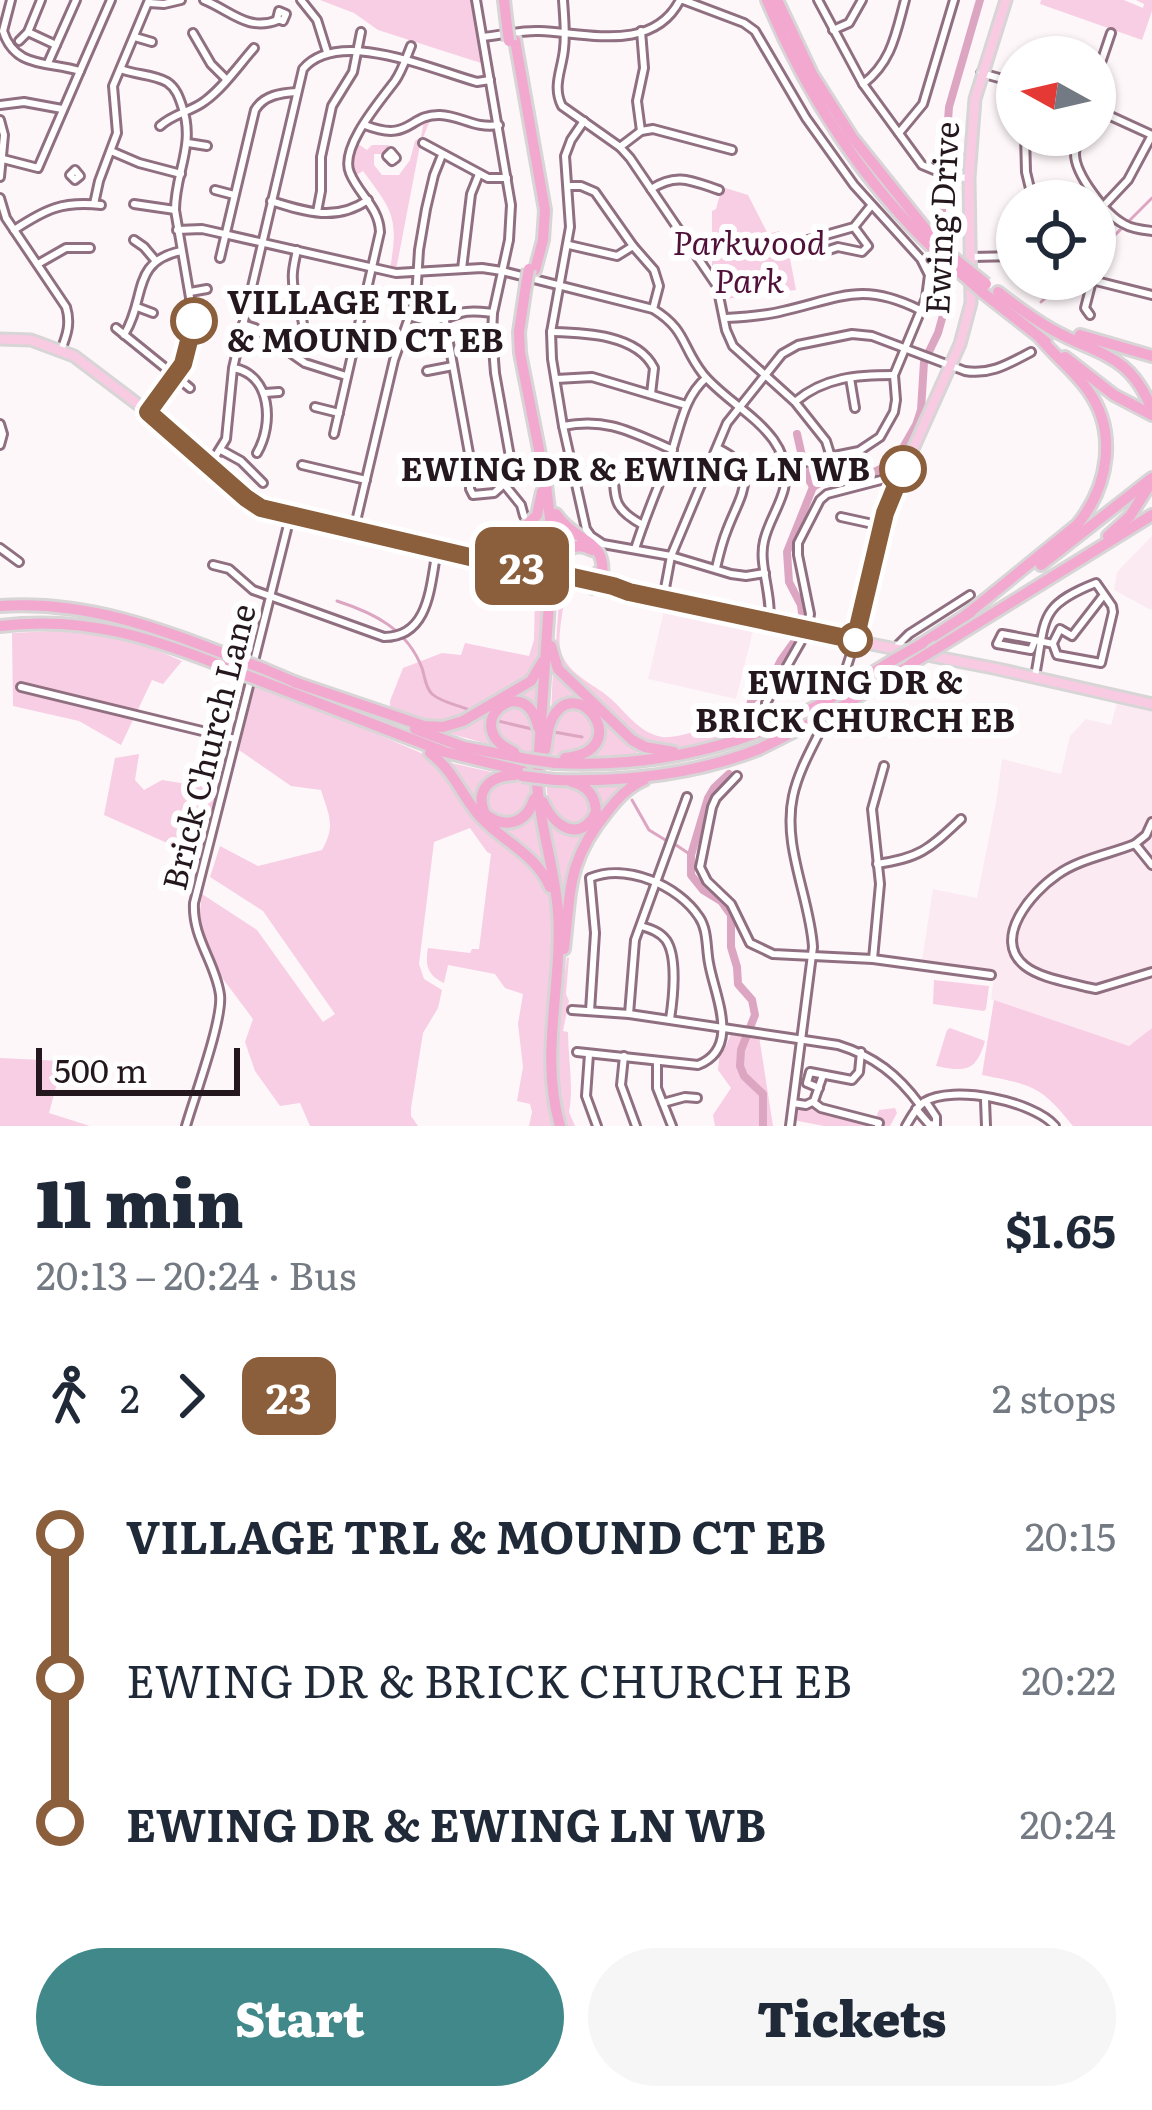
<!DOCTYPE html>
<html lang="en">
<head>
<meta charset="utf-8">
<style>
  body { margin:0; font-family:Literata,serif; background:#f6f6f7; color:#1f2937; height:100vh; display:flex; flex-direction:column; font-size:45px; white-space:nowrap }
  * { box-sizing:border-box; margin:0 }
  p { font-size:39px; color:#747a83 }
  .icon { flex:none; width:66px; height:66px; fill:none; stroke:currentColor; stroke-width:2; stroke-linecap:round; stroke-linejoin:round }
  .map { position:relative; height:1126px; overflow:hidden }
  .side { display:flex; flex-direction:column; background:#fff; flex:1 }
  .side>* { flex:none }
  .badge { padding:0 24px; border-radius:18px; font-size:42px; line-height:78px }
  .needle { width:78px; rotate:278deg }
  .controls { position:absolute; left:996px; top:36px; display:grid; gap:24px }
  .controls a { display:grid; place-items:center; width:120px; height:120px; border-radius:50%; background:#fff; box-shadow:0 3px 9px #0004; font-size:60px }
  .scale { position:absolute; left:36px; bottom:30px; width:204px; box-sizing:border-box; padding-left:12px; border:6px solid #24181e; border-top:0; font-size:33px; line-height:42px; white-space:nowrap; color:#24181e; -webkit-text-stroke:9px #fff; paint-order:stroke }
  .map>.badge { position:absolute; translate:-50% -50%; box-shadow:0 0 0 6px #fff }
  .legs { display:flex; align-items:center; gap:18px; height:132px; padding:0 36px; font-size:39px }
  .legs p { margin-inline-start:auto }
  .head { display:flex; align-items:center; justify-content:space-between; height:204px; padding:0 36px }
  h1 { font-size:66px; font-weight:800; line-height:90px }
  .action { display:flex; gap:24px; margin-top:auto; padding:24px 36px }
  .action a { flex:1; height:138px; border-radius:72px; background:#408889; color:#fff; font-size:48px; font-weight:800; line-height:138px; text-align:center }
  .action a+a { background:#f6f6f7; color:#1f2937 }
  ul { padding:0 36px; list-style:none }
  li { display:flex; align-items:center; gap:42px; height:144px; font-size:45px }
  li i { display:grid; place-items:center; width:18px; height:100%; margin:0 15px; background:currentColor }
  li i::after { content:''; width:30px; height:30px; margin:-15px; border:9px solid; border-radius:50%; background:#fff }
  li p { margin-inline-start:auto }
  li:first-child i { background:linear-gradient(#0000 50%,currentColor 0) }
  li:last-child i { background:linear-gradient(currentColor 50%,#0000 0) }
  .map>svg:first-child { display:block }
  .built { fill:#fceaf3 }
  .green { fill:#f7cee3 }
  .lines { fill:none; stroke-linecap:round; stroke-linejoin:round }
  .stream { stroke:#dca6c2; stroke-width:3 }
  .river { stroke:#dca6c2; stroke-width:8 }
  .minor-casing { stroke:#907080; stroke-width:12 }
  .major-casing { stroke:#d8d5d6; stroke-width:15 }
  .highway-casing { stroke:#d8d5d6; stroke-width:16 }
  .minor { stroke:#fff; stroke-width:6 }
  .major { stroke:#f8cbe3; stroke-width:9 }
  .highway { stroke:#f3a8d0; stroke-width:10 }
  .major-bridge-casing { stroke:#d8d5d6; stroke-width:15; stroke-linecap:butt }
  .highway-bridge-casing { stroke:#d8d5d6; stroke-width:16; stroke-linecap:butt }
  .major-bridge { stroke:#f8cbe3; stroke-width:9 }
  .highway-bridge { stroke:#f3a8d0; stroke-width:10 }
  .line-1-casing { stroke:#fff; stroke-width:27 }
  .line-1 { stroke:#8b5e3c; stroke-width:18 }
  .stop-1-dot { fill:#fff; stroke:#8b5e3c; stroke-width:6 }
  .labels { text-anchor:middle; stroke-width:12; stroke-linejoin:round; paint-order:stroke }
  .street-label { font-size:33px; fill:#24181e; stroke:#fff }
  .park-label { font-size:33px; font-style:italic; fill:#51123a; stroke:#fff }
  .stop-label { font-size:33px; font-weight:bold; fill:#24181e; stroke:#fff; text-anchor:start }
</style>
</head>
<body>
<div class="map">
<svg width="1152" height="1126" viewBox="0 0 1152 1126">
  <rect width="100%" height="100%" fill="#fef7fa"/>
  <g class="built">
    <path d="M1152,536v72l-1,2 -37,-20 3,-18z"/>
    <path d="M665,606l89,21 -18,72 -88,-20z"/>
    <path d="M1118,699l34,8v321l-23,18 -60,-18 -78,-29 4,-29 -73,-10 11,-71 44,9 20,-101 5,-38 59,15 9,-38 16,-17 25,6z"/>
  </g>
  <g class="green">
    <path d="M320,0h153l11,64 -106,-34 -24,-17z"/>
    <path d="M1041,0h83l19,8 1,-4 -8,-4h16v11l-10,29 -102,-36z"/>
    <path d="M431,118l-11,27 -24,125 -6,-1c9,-51 3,-58 -27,-98l-10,6 -4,-8 6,-27 12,8 5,-5h17l-4,9h-11v11l8,10h17l11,-15 5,-19 6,-4 3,-16z"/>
    <path d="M722,187l26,8 20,39 11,-3 9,17 8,42 -71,9 -13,-29v-59l4,-2z"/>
    <path d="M540,582l6,1c-4,29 1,62 -10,89l-75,47 -21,7 -50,-14v-11l13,-33 39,-15 19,2 4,-12 64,13 5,-16 1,-47h4z"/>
    <path d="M559,598l5,1c-1,16 -8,41 -2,56 10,22 32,29 48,43 16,14 29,35 52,39 18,2 54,-13 73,-18l1,16 -62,15 -30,-6 -29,-23 -60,-62z"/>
    <path d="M53,631c47,2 86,10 129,30l-19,23 -11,-4 -31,65 -42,-24 -66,-15 -1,-73z"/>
    <path d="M553,668l86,80v3l-4,4 -47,1 10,-15 -12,-36 -35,10z"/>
    <path d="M538,679v38l-16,-16 -29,9 6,37 -66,-18 14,-1z"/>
    <path d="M256,682l179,77 30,43 63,56 20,33 5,28 -8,155 9,52h-25l3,-14 -2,-8 -13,-3 6,-34 -5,-43 5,-30 -18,-6 -10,-14 -47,-9 -4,18c-17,-8 -19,-18 -16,-35l42,5 2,-4h7l12,-95 -4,-2 -17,-24 -36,14 -15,122 5,15 18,11 -4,18 -15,25 -12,75v8l7,10h-108l-10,-23 -20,3 -25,-35 -10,-29 8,-23 -33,-44 -22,-48 4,-33 55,36 66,92 12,-8 -72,-103 -53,-34 10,-31 38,20 64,-16c14,-25 7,-34 -1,-60l-30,-4 -52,-36z"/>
    <path d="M521,705l15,19 -1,29 -20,-3 -18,-12 -2,-22 7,-8z"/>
    <path d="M574,707l20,9 -1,27 -23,13 -22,-2 2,-26 8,-14z"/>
    <path d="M139,754l-4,26 9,10 18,-10 57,9 -18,69 -97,-43 11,-57z"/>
    <path d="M447,762l53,12 -21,29 24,22 31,-18 14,69 -67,-61z"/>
    <path d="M502,778l30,2 -1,25 -21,16 -23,-8 -3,-20z"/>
    <path d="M637,780l-55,61 -16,71 -18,-93 19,10 27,-8 -9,-36z"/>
    <path d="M546,782l19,2 21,7 8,20 -14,15 -18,-3 -13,-15z"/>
    <path d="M567,957l2,1 -3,36 3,7 -6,30 5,1c0,27 6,55 1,80l6,14h-8c-17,-56 -7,-113 0,-169z"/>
    <path d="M934,980l55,6 -3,23 -2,2 -51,-7z"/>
    <path d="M994,1000l135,46 23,-18v98h-79c-33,-41 -41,-41 -91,-51z"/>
    <path d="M950,1028l35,13c-9,31 -20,31 -49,25l11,-36z"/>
    <path d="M732,1031l27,5 14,90h-58l-2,-11 18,-27 -13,-18 2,-22 6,-2z"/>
    <path d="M0,1058l63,3 -14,52 41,13h-90z"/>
    <path d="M798,1105l76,18 5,-13 16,-2 2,5 -7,13h-66l-31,-6z"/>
  </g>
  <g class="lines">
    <g class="stream">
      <path d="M1128,222l24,-24"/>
      <path d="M1095,251h4l24,-24"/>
      <path d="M1041,302l25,-23"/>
      <path d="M337,601c37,12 70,28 85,67 3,9 3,19 10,26 9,8 25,11 35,15"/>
      <path d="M498,721l34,8"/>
      <path d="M554,732l28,5"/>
      <path d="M632,800l17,30 18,11"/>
      <path d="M673,843l18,12"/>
    </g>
    <g class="river">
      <path d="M813,487l7,-4 48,-8 16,-8 13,-9 19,-33 5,-15 3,-48 14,-29 9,-32 -6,-75 2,-31 7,-14 -3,-48 2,-26 31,-107"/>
      <path d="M747,719l4,-18 19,-19 11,-22 18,-25 4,-13 -2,-17 -12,-23 -2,-30 26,-65 -7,-13 -9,-40"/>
      <path d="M729,774l-15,14 -6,10 -17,57v20l12,15 18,11 10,14v32l6,20 1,17 14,16 3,15 -14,35 -1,16 4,10 19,18v32"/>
    </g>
    <g class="minor-casing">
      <g id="minor">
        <path d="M11,0l-8,31c12,38 45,30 77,40l31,-71"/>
        <path d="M204,0c27,11 44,32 74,20"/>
        <path d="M301,0l16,20 10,32"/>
        <path d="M563,0c1,16 3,33 1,49 -2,21 -12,37 -2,57l58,41 10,11 87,128 9,44 7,16 62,56 31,39 5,16"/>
        <path d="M683,0l61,23 11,8 51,87 48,67 67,74 8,16 -3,23 -32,77 2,25 -2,12 -14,25 -21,14 -75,15"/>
        <path d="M818,0l45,84 59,81 29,12 18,1"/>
        <path d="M149,3l15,1 17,-4"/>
        <path d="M279,11l7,3 -3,7 -6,-2z"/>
        <path d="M833,30l16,-7 13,-23"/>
        <path d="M28,32l28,13 -8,18"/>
        <path d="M193,33l18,31 15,15"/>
        <path d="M135,37l17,5"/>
        <path d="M483,37c19,-2 38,-7 57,-6 47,2 113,22 140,-31"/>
        <path d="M19,41l9,-9 13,-32"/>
        <path d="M56,45l20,-45"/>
        <path d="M121,69c14,6 32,5 46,13 9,6 12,15 15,24 14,39 -7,66 -7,104l19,111 -11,43 -35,48"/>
        <path d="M981,73l36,10"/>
        <path d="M1095,80l16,-47"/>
        <path d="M863,84c29,-22 33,-51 42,-84"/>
        <path d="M0,105l24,-3 38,7"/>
        <path d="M1095,109l57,26"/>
        <path d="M0,120l4,15 -4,42"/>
        <path d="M584,121l-13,19 -6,16 5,71 -19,105 1,27 11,67 23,103 5,7 12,8 68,12 60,18 15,2 19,-3"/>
        <path d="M365,125c46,18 43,-11 75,-10 22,1 34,14 59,10"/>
        <path d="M160,126c14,-13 31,-14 45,-25 19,-14 34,-36 49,-53"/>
        <path d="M641,131l-4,-30 7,-33 -3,-37"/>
        <path d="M899,133l24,-29 31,-104"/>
        <path d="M1025,135l1,37 7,29"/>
        <path d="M1079,135c-1,4 -4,15 -4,19 0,20 31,61 49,70 8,5 19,6 28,7"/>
        <path d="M188,143l19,3"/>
        <path d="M423,143l65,35h19"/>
        <path d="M620,147l21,-16 12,-2 79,21"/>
        <path d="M111,151l28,12 42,11"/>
        <path d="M391,152l5,6 -4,3 -5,-5z"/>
        <path d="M3,159l35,9 42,-97"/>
        <path d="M75,170l5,6 -5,4 -5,-5z"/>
        <path d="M571,186h10l14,6 38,54 21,24 5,16 -6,23"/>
        <path d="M651,189c26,-17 41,-8 68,1"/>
        <path d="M215,190l19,5"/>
        <path d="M0,198l6,20 60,89c5,16 1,28 -5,43"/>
        <path d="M271,201c35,11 65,21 97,-1"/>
        <path d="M94,204l5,-23 18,-48 -4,-47 36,-86"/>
        <path d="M134,204l41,6"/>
        <path d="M317,212l4,-21v-34l11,-51 21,-34 8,-40"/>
        <path d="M1095,215l33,-35 24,-45"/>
        <path d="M854,227l14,19 -6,6 -24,-5 -25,8 -5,-15 46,-13 17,-21"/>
        <path d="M14,230c32,-21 48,-29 87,-25"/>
        <path d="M177,230l25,-1 194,44 86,-5 20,3 151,38c34,21 28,37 50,65 28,35 93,58 81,115 -5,19 -16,34 -20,52 -6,24 9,54 5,83"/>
        <path d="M134,240l10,7 11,13"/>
        <path d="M569,245l48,11 16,-10"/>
        <path d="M972,257l45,-1"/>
        <path d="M220,258l35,-148c9,-15 26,-17 42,-18"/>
        <path d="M38,264l28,-16h24"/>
        <path d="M462,269l9,-75 8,-20"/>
        <path d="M1088,279l64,16"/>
        <path d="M190,292l17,-3"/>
        <path d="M137,307l16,6"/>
        <path d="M302,312l23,-12"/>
        <path d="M1090,315l-5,-7 7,-27"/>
        <path d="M410,316c21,9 31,4 51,-3 10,-3 22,-1 32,0"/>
        <path d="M726,318c19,-1 38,-2 57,-7 57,-13 79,-30 137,-1"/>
        <path d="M445,321l25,138v30l3,6 21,-2 10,-9 8,-16 -17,-95 -3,-39 1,-21 16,-73 2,-35 -35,-205"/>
        <path d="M243,324l12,4 50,35 41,13"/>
        <path d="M116,328l74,60"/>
        <path d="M551,332c34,1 86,2 103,36l-3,26"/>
        <path d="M124,335c23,-37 6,-73 57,-84"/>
        <path d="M292,353c21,-27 7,-36 2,-64 -3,-14 0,-25 3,-39"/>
        <path d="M234,368c37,7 40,56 23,85"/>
        <path d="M427,371l26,-5"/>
        <path d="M850,378l5,30"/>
        <path d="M556,379l36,-2 94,28"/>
        <path d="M265,393l14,-1"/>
        <path d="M796,401c29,-24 61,-26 98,-26"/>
        <path d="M315,407l24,6"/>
        <path d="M0,424l3,10 -3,11"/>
        <path d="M563,426c45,-9 70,7 110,24"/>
        <path d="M334,434l46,-202c-1,-25 -21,-37 -30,-59 -11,-25 30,-72 45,-92 7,-10 11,-23 16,-35"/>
        <path d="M221,450l20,11 22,22"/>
        <path d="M210,465l16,-26 7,-71 70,-299c35,-42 130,1 174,13l13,-2"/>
        <path d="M302,465l64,15"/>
        <path d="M614,471c0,30 1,39 29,54"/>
        <path d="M504,484l17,21 3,11"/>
        <path d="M841,517l41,9"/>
        <path d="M354,530l40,-170 22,-62 3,-48 7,-41 8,-34 8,-20"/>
        <path d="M0,548l19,14"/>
        <path d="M635,549c10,-32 23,-62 35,-92 10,-28 13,-59 36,-79"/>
        <path d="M213,565l16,4 24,21 131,47c46,0 46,-52 53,-87"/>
        <path d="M716,568c3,-13 6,-26 11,-38 13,-35 36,-61 -10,-82"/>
        <path d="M663,599l8,-43 56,-133 55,-69 16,-9 54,-11 20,2 93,35c26,4 43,-7 66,-19"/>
        <path d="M1035,640l-4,10 -34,-6 5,-10c17,3 34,6 51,10l4,11 44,8 12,-51 -1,-6 -16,-23c-59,23 -50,37 -61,93"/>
        <path d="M1053,643l7,-14 12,7 31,-40"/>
        <path d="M895,648l14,-14 61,-39"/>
        <path d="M253,665l37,-148"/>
        <path d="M21,687l214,52"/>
        <path d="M840,688l15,-47"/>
        <path d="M766,703l41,-72 3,-17 -12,-59v-12l22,-43 7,-6 73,-19"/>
        <path d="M737,776l-21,22 -4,9 -12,60 7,14 24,23 19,39 23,11 100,5 118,16"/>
        <path d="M1135,844l11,-9 6,-13"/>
        <path d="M877,864c44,-6 53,-16 84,-45"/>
        <path d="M1152,865l-17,-21c-25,10 -56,15 -78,31 -25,17 -66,64 -32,91 15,12 43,16 61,21l10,2 56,-17"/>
        <path d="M641,926c10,3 19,6 25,14 12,17 7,60 4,79"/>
        <path d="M873,959l7,-75 -8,-75 12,-43"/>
        <path d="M572,1010l57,4 209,31c36,11 60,30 82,60"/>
        <path d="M629,1014l6,-74 52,-143"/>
        <path d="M577,1052l121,13c44,-17 16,-71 11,-102 -3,-15 -1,-33 -10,-46 -21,-32 -73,-54 -109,-39l5,55 -5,78"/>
        <path d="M589,1054l-3,42 11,30"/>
        <path d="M624,1056l-3,29 15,41"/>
        <path d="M657,1061v27l15,38"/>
        <path d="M819,1088l-12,-5 3,-11 42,8 7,-8 2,-20"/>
        <path d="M985,1100l1,26"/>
        <path d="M813,1102l8,6 58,15 -1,3"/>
        <path d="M663,1103l22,-6 12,1"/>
        <path d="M793,1103l13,2 8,-4 9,-26"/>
        <path d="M916,1109l13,15 7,1v-8l-10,-15"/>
        <path d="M186,1126c8,-28 37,-106 34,-131 -4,-32 -28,-57 -26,-92l57,-225"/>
        <path d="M790,1126l23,-179c-3,-49 -31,-101 -20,-151 6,-28 22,-53 34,-79"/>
        <path d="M906,1126c5,-9 10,-18 18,-24 28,-18 110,-1 131,24"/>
      </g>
    </g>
    <g class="major-casing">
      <g id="major">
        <path d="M0,339l31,1 43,16 74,56 98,86 15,10 29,9 147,31 41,14 62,14"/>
        <path d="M568,582l93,17 108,25 229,45 154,35"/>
        <path d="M855,641l32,-134 73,-163 11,-41 -2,-125 6,-79 31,-99"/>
      </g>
    </g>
    <g class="highway-casing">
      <g id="highway">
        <path d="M504,0l3,26"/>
        <path d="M767,0c39,94 97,184 172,254"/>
        <path d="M777,0l35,74 40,63 88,110"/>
        <path d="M515,40l30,170 -2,30 -8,30"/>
        <path d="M526,285l-7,47 1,21 26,132 7,58 -16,240c3,44 18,86 21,129 5,73 -19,142 2,214"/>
        <path d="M982,292l64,50"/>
        <path d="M998,292c18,14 35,27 55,38 46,26 77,23 99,80"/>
        <path d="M1080,335l72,21"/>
        <path d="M1065,357l49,38 38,20"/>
        <path d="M556,514c21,31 54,24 45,69l-8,5"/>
        <path d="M1108,536l22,-20 22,-35"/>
        <path d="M520,538c14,-6 27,-1 31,15"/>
        <path d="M1041,565l111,-87"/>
        <path d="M502,567l8,-25 27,-27 5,-23"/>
        <path d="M557,570c5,-17 16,-31 35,-20"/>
        <path d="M587,580l12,-8"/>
        <path d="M0,606c88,-6 163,24 243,55"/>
        <path d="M965,616l112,-91c32,-39 41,-94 10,-136 -13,-18 -31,-32 -46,-50"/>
        <path d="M0,626c89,-11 159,14 240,47"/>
        <path d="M923,643l48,-31"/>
        <path d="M551,646l7,23 74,71 13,7 29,5"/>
        <path d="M939,647l213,-132"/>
        <path d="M264,669l33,14"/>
        <path d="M261,681l184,71 78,19"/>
        <path d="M294,682l130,44 19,1 20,-6 68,-40 12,-20"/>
        <path d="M851,686l44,-27"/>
        <path d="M841,707l70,-43"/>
        <path d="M415,729l49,18 63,12"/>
        <path d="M545,750c2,-9 2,-21 6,-29 24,-53 87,29 14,37"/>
        <path d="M514,752c-58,-26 11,-84 24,-25"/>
        <path d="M430,753c22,16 30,39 47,60 23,28 58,39 73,74"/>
        <path d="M555,763c95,5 183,-14 266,-59"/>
        <path d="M515,775c-24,0 -41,15 -30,39 20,16 42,9 49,-15"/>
        <path d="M555,780c70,2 139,-5 204,-31 17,-8 33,-17 50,-25"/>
        <path d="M543,802c11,24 36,42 53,11 0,-16 -8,-27 -24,-31"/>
        <path d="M564,949c7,-60 3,-88 43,-137 11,-14 21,-25 37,-32"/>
      </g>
    </g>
    <use href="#minor" class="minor"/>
    <use href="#major" class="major"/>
    <use href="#highway" class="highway"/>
    <g class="major-bridge-casing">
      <path id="major-bridge" d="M541,571l28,6"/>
    </g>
    <g class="highway-bridge-casing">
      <g id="highway-bridge">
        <path d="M507,26l2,15"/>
        <path d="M940,247l46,37"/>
        <path d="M955,268l27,24"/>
        <path d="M526,285l3,-16"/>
        <path d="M895,659l28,-16"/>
        <path d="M243,661l21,8"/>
        <path d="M911,664l28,-17"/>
        <path d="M240,673l21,8"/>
        <path d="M821,704l30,-18"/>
        <path d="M809,724l32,-17"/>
        <path d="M527,759l28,4"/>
        <path d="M522,776l33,4"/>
      </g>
    </g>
    <use href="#major-bridge" class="major-bridge"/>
    <use href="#highway-bridge" class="highway-bridge"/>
  </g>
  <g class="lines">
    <g class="line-1-casing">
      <path id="line-1" d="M194,321l-11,43 -35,48 98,86 15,10 209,49 9,-1 134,30 16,6 226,48 30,-127 18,-44"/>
    </g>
    <use href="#line-1" class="line-1"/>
  </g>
  <g class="stop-1-dot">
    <circle cx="194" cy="321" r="21"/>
    <circle cx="903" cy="469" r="21"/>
    <circle cx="855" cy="640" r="15"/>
  </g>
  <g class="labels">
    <g class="street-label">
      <text transform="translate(942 218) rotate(-87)" y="12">Ewing Drive</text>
      <text transform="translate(209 747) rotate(-76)" y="12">Brick Church Lane</text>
    </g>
    <g class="park-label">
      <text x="749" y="255">Parkwood<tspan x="749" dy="38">Park</tspan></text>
    </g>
    <g class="stop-label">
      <text x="227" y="314">VILLAGE TRL<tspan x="227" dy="38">&amp; MOUND CT EB</tspan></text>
      <text x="870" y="481" text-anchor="end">EWING DR &amp; EWING LN WB</text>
      <text x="855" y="694" text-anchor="middle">EWING DR &amp;<tspan x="855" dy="38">BRICK CHURCH EB</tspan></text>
    </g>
  </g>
</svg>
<div class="controls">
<a><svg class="needle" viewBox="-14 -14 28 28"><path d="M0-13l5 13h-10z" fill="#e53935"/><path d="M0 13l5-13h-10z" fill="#747a83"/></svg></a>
<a><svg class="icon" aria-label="locate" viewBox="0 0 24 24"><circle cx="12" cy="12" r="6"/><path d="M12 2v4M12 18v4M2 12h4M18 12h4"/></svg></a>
</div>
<div class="scale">500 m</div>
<b class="badge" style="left:522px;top:566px;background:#8b5e3c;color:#fff">23</b>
</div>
<section class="side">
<div class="head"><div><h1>11 min</h1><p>20:13 – 20:24 · Bus</p></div><b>$1.65</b></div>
<div class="legs"><svg class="icon" aria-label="walk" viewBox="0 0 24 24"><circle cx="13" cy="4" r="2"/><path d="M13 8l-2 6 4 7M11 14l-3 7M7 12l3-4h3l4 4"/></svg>2<svg class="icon" aria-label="forward" viewBox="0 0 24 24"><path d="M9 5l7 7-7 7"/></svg><b class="badge" style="background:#8b5e3c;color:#fff">23</b><p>2 stops</p></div>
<ul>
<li><i style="color:#8b5e3c"></i><b>VILLAGE TRL &amp; MOUND CT EB</b><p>20:15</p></li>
<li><i style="color:#8b5e3c"></i><span>EWING DR &amp; BRICK CHURCH EB</span><p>20:22</p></li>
<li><i style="color:#8b5e3c"></i><b>EWING DR &amp; EWING LN WB</b><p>20:24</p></li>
</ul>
<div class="action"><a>Start</a><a>Tickets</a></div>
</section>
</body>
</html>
